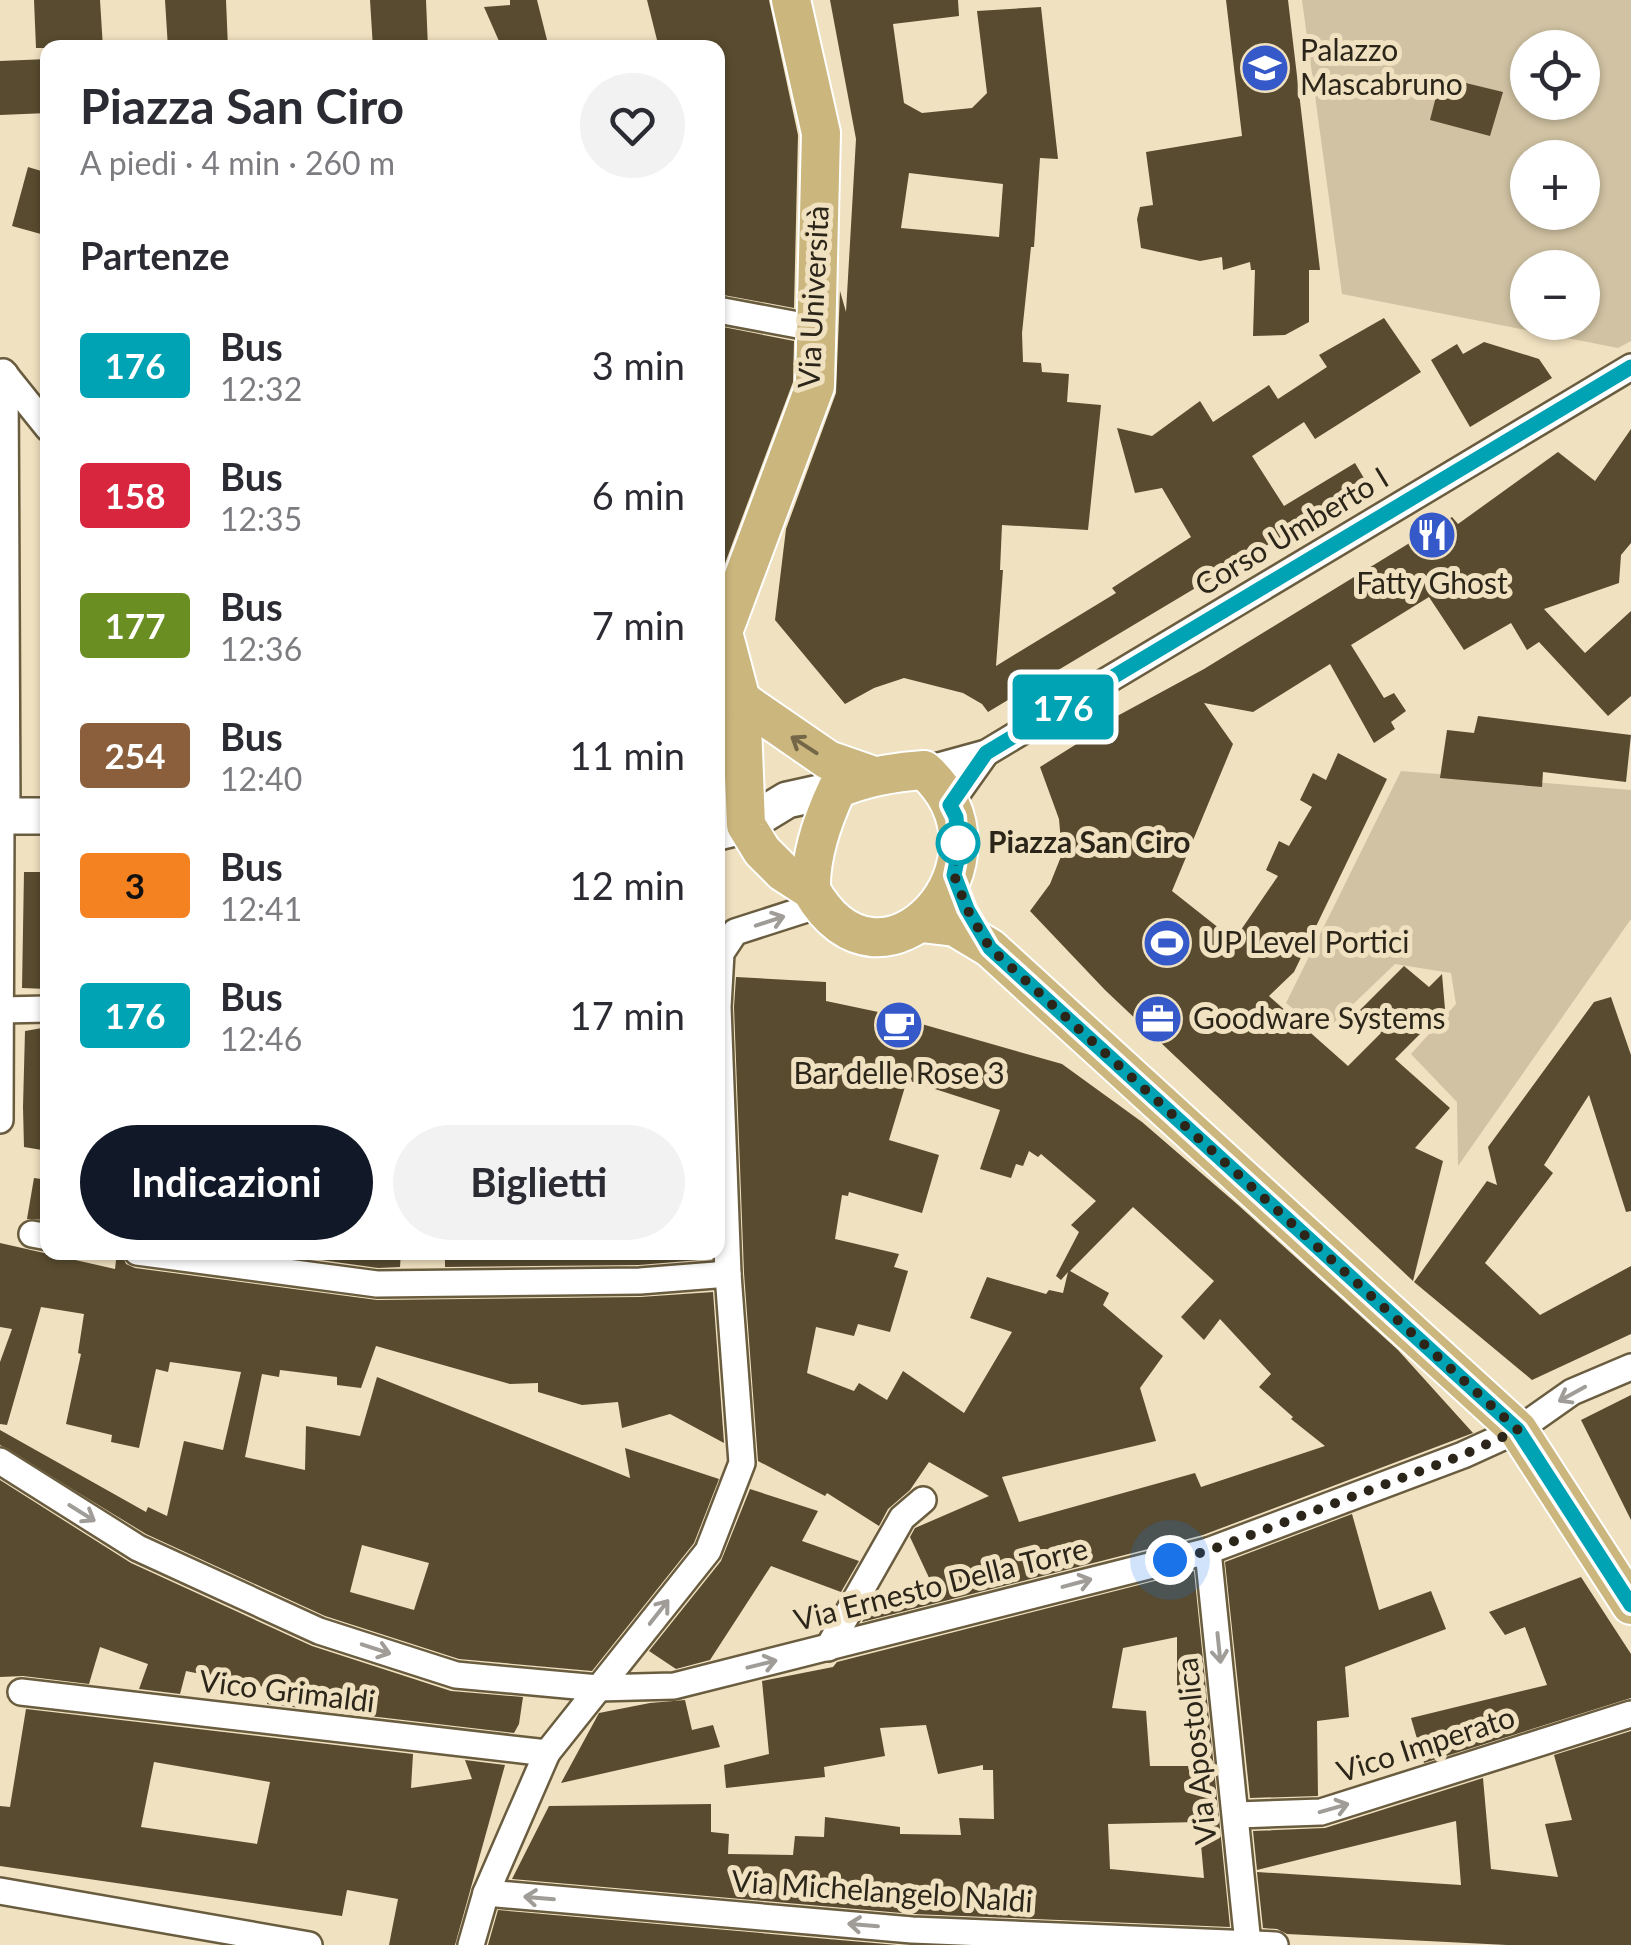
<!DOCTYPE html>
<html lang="it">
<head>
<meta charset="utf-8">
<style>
  body { margin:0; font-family:Lato,sans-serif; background:#f2f2f3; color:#2b2b33; height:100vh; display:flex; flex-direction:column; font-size:38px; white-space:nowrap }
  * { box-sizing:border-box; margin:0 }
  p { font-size:32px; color:#7c7c81 }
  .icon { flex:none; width:55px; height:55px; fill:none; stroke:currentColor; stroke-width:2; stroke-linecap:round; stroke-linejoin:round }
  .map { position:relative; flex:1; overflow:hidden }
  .drawer { position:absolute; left:40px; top:40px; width:685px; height:1220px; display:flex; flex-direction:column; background:#fff; border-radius:20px; box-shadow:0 2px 8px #0004 }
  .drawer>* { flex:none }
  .badge { padding:0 20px; border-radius:8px; font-size:35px; line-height:65px }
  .controls { position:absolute; left:1510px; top:30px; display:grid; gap:20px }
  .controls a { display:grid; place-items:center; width:90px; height:90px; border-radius:50%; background:#fff; box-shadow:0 2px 8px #0004; font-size:50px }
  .you { position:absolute; width:50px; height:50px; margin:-25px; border:8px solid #fff; border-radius:50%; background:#1a73e8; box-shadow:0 0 0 15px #1a73e833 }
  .map>.badge { position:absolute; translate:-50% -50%; box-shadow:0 0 0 5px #fff }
  h2 { padding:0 40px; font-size:38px; line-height:90px }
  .round { display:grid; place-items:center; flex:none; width:105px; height:105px; border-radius:52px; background:#f2f2f3 }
  .summary { display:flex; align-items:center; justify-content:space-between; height:170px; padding:0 40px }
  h1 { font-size:48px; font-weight:700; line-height:75px }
  .button { display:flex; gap:20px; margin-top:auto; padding:20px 40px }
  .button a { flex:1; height:115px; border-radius:60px; background:#111827; color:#fff; font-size:40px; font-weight:700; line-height:115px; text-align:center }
  .button a+a { background:#f2f2f3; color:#2b2b33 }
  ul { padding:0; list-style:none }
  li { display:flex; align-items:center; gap:30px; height:130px; padding:0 40px }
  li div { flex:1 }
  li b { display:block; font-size:38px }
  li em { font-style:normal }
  li .badge { min-width:110px; font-weight:700; text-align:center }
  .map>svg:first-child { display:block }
  .green { fill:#d0c2a2; fill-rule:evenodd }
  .building { fill:#584b2f; fill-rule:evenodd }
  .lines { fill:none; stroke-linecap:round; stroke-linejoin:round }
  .street-casing { stroke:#695c3f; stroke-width:30 }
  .secondary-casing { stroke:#695c3f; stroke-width:40 }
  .primary-casing { stroke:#fff; stroke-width:42 }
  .street { stroke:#fff; stroke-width:25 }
  .secondary { stroke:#fff; stroke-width:35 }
  .primary { stroke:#cbb67d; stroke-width:38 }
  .oneway { stroke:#746747 }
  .oneway2 { stroke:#a09d98 }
  .line-casing { stroke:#fff; stroke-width:22 }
  .line { stroke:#00a3b4; stroke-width:15 }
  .walk { stroke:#2c261a; stroke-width:10; stroke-dasharray:0 18 }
  .stop-dot { fill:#fff; stroke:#00a3b4; stroke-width:5 }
  .labels { text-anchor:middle; stroke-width:10; stroke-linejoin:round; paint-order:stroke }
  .poi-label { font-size:30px; fill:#2c261a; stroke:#f0e1c0; text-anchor:start }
  .street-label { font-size:30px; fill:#2c261a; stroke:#f0e1c0 }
  .stop-label { font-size:30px; font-weight:bold; fill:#2c261a; stroke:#f0e1c0; text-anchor:start }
</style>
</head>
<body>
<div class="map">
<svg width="1631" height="1945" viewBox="0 0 1631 1945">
  <rect width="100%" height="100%" fill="#f0e1c0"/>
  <g class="green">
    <path d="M1302,0h329v341l-13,7 -276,-54zM1528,48h54v54h-54zM1528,158h54v54h-54zM1528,268h54v54h-54z"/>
    <path d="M1401,771l230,19v129l-173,247 -1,-64 -46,-48 45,-50 -5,-31 -56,-9 -72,69 -37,-30z"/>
  </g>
  <g class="building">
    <path d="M34,0h66l3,48h-67z"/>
    <path d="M165,0h61l2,48h-60z"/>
    <path d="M370,0h56l2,48h-55z"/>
    <path d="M510,0h27l12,48h-47l-18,-41 26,-2z"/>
    <path d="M647,0h122l29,135 -4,173 -76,-14v-246h-59z"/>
    <path d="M830,0h128l1,16 -66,8 11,79 18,10 50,-5 15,-15 -10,-82 64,-4 17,152 -18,-1 -6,89h-3l-9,86 1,29 18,1 1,9 27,2 -2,28 34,3 -13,125 -86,-5 -2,45h3l-7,96 120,-73 -4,-5 79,-51 -29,-49 -27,5 -18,-65 35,8 48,-35 13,21 56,-37 9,14 49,-32 -8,-12 65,-37 37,54 -106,67 -11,-17 -52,34 32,50 71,-43 13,22 -380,227 -6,-8 -19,-11 -59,-15 -30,10 -29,16 -70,-84 11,-91 50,-136 4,-102 6,21 10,-173zM909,173l94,11 -4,53 -98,-9z"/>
    <path d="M1226,0h62l32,270h-11v52l-24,13 -32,1 2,-66h-4l-1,-8 -27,8 -1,-13 -22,4 -59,-13 -4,-29 3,-12 13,-2 -7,-53 96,-16z"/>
    <path d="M48,59v54l-48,2v-54z"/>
    <path d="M1441,77l62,15 -13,44 -60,-16z"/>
    <path d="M28,167l20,6v63l-36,-10z"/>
    <path d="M718,326l76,15 -1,41 -75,200z"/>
    <path d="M1484,342l55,17 13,19 -82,49 -39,-67 26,-16 6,10z"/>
    <path d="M1631,429v114l-10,12 -2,28 -75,26 41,44 46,-42v85l-23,20 -69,-74 -12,8 -16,-27 -47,27 -35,-53 -78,48 33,53 10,-5 12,18 -15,11 4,7 -21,14 -44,-79 -77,48 -49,-9 29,41 -61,147 62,49 44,-64 -12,-6 13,-29 10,5 23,-39 -12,-7 13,-27 13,7 12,-27 49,26 -93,193 -25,24 79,70 33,-33 -22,-22 45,-45 25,21 13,-13 3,35 -50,50 55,49 -35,40 28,13 -30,120 -308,-291 -75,-79 20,-27 12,-30 -3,-35 -19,-52 70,-44 -2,-2 96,-52 248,-152 6,7 100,-72 37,29z"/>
    <path d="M1478,716l153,19 -5,47 -83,-10 -1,15 -102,-9 7,-48 27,3z"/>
    <path d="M24,872h24v117l-26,-1z"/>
    <path d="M736,977l90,5v19l57,12 179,51 80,58 95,82 161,146 75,83 -270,102 -341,87 15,-28 54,-12 -21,-45 5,-9 74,-32 -60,-34 -19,28 -22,19 -9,17 -52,-33 -2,3 -67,-35 -14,-188 -10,-266zM907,1080l93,30 -20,59 31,9 5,-14 7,2 6,-15 9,6 3,-3 55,47 -25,24 8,7 -23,44 5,4 7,-8 -5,21 -14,-3 -3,4 -59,-17 -17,41 42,14 -48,81 -61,-42 -16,29 -28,-17 -5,8 -47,-18 9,-46 38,9 4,-12 32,8 18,-61 -14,-4 5,-13 -64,-15 7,-44 6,1 1,-4 73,21 17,-58 -50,-15zM1133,1207l81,74 -33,36 23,23 16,-21 51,55 -12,13 34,30 -2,2 34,27 -124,41 -6,-14 -176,49 -17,-45 154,-36 -16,-53 23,-32 -60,-51 6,-12 -39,-22z"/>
    <path d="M1611,997l20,58v156l-5,1 -37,-117 -45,70 9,8 -68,90 55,52 91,-49v68l-99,46 -118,-98 73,-101 10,4 -9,-38 106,-145z"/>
    <path d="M48,1027v124l-24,-4 -1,-40 2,-76z"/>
    <path d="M34,1178l14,2v40l-21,-1z"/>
    <path d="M0,1243l115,26 2,-17h4l5,12 9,4 242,32 263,-3 73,-5 11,151 -54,-29 -48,14 -4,-26 -36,3 -44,-13v-9l-28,1 -134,-38 -15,42 -24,-3v-8l-57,-7 -1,7 -17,-3 -17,83 60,13 1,-44 54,10 17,-59 253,101 -5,-30 94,31 -25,64 -102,128 -133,-12 -134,-43 -179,-82 -146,-89v-15l146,82 2,-5 19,9 17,-75 39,9 18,-78 -71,-10 -2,10 -12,-3 -17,79 -28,-6 1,-7 -46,-11 15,-70 -3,-1 6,-39 -43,-7 -34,118 -7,-1v-62l12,-33 -12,-2zM362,1545l67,18 -15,47 -64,-18z"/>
    <path d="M264,1252h137l-1,15 -22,1z"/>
    <path d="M445,1252h266v7l-72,6 -194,2z"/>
    <path d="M1631,1395v125l-50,-100z"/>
    <path d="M0,1480l131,83 181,83 139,45 72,6 -4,27 -5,9 -247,-29 2,-16 -83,-17 -6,23 -41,-5 9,-25 -48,-17 -11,37 -66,-8 -23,1z"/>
    <path d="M750,1489l68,22 -16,30 57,20 -18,31 -70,-26 -61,94 -34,9 -27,-18 72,-90z"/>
    <path d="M1352,1514l27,96 52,-19 15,38 -101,38 4,50 -32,4 1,75 -68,2 -25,-236z"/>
    <path d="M1194,1571l36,356 -317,-13 -401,-35 37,-73 162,-2v28l18,2 -1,20 65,1 2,-19 29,1 1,-20 75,10v7l61,1 -2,-17 35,1 -1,-49h-10v-5l-45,9 -12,-49 -46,3 5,28 -61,11 1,10 -99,11 -2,-23 45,-11 -7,-73 71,-14 4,-5zM1177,1637v66h13l9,63h-49l-4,-55 -34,-3 11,-60zM1199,1822l5,56 -94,-9 -2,-45z"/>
    <path d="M1581,1577l50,77v44l-207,65 -13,-45 136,-33 -22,-58 -20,8 -16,-23z"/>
    <path d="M685,1700l7,30 21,-5 7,22 -159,36 38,-70 51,-10z"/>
    <path d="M26,1709l387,45 -2,34 61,-9 -7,-19 40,5 -50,180h-66l9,-46 -51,-9 -5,26 -342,-50v-60l10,1zM154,1762l116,20 -13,62 -116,-17z"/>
    <path d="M1631,1731v214h-124l-220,-11 -10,-5 -14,-1 -6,-56 204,13 -5,-64 -199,49 -4,-39 72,-3 158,-50 8,91 67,8 -13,-53 27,-4 -18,-65z"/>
    <path d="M498,1910l399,35h-409z"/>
  </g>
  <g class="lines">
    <g class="street-casing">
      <g id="street">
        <path d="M718,310l96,18"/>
        <path d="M3,372l45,56"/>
        <path d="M5,374l2,441"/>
        <path d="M924,770l62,-17 645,-386"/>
        <path d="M949,805l37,-52"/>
        <path d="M1,1010l47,-1"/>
        <path d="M0,1120l1,-304"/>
        <path d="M32,1234l16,3"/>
        <path d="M137,1252l240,32 263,-3 88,-7"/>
        <path d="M0,1461l138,87 181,83 137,44 142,13 76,-2 534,-135 255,-96 55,-25 54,-38 59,-25"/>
        <path d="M1208,1551l40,393"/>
        <path d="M828,1648l74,-130 21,-18"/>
        <path d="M21,1692l526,61"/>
        <path d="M1237,1815l84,-3 310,-98"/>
        <path d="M0,1891l309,54"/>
        <path d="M486,1893l426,37 363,15"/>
        <path d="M471,1945l15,-52 61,-140 161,-202 34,-88 -14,-189 -10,-267 3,-54 14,-21 84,-27"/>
      </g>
    </g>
    <g class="secondary-casing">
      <g id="secondary">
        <path d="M0,816h48"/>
        <path d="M718,832l28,-7 41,-25 50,-11"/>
      </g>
    </g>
    <g class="primary-casing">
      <g id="primary">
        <path d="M791,0l30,133 -6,253 -92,246 18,68 5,125 16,26 21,21 28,18"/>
        <path d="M741,700l87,60 46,16"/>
        <path d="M924,770c100,88 -41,247 -113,120 -1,-33 12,-71 26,-101 28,-12 56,-17 87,-19z"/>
        <path d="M921,923l34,4 35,21 528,482 113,175"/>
      </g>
    </g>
    <use href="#street" class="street"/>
    <use href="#secondary" class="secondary"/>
    <use href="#primary" class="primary"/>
  </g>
  <defs><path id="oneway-shaft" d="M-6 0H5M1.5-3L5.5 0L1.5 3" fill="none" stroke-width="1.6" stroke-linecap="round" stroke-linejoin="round" transform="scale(2.5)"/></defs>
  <use class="oneway" href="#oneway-shaft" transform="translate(804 745) rotate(-147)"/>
  <g class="oneway2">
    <use href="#oneway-shaft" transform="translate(770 921) rotate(-18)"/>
    <use href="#oneway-shaft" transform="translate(1572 1394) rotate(151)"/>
    <use href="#oneway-shaft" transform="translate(82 1513) rotate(32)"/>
    <use href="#oneway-shaft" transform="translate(1077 1583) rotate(-15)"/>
    <use href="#oneway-shaft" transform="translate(659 1612) rotate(-52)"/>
    <use href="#oneway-shaft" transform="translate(1219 1648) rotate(84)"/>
    <use href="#oneway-shaft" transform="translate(376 1649) rotate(18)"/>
    <use href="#oneway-shaft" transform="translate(762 1664) rotate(-14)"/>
    <use href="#oneway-shaft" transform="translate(1334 1808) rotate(-16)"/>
    <use href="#oneway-shaft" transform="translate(539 1898) rotate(-175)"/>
    <use href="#oneway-shaft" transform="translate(863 1925) rotate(-175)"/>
  </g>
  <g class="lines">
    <g class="line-casing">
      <path id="line" d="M1631,367l-645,386 -36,52 6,12 3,34 -5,24 13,34 23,39 528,482 113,175"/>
    </g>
    <use href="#line" class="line"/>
    <path class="walk" d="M958,843l-4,32 13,34 23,39 528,482 -55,25 -255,96 -38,9"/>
  </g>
  <defs>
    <g id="university-disc" transform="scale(2.5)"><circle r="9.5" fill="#3659ca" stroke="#f0e1c0"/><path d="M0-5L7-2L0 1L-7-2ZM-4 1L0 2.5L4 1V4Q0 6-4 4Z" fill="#fff"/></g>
    <g id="restaurant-disc" transform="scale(2.5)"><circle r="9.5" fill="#3659ca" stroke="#f0e1c0"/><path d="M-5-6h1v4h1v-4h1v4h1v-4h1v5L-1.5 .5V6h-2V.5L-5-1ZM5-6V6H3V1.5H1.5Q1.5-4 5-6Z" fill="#fff"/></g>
    <g id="stadium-disc" transform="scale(2.5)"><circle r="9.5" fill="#3659ca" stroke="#f0e1c0"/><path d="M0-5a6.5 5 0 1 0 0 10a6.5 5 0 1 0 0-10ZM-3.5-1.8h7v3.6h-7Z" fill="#fff"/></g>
    <g id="office-disc" transform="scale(2.5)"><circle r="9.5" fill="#3659ca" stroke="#f0e1c0"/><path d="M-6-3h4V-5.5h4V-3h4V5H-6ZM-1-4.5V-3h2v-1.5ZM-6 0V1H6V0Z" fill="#fff"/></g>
    <g id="cafe-disc" transform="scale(2.5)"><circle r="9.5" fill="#3659ca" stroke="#f0e1c0"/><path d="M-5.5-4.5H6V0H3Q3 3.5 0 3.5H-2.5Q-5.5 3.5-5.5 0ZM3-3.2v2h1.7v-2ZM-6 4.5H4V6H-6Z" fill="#fff"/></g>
  </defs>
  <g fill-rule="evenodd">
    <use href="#university-disc" x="1265" y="68"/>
    <use href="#restaurant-disc" x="1432" y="535"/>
    <use href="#stadium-disc" x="1167" y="943"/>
    <use href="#office-disc" x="1158" y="1019"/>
    <use href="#cafe-disc" x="899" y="1025"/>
  </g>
  <circle class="stop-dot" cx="958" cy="843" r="20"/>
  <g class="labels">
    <g class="poi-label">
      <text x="1300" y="61">Palazzo<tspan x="1300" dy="34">Mascabruno</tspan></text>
      <text x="1432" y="594" text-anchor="middle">Fatty Ghost</text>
      <text x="1202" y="953">UP Level Portici</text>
      <text x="1193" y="1029">Goodware Systems</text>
      <text x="899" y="1084" text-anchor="middle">Bar delle Rose 3</text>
    </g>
    <g class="street-label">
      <text transform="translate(814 297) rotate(-87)" y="10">Via Università</text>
      <text transform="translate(1292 532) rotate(-31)" y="10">Corso Umberto I</text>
      <text transform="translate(941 1585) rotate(-14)" y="10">Via Ernesto Della Torre</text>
      <text transform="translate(287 1692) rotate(7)" y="10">Vico Grimaldi</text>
      <text transform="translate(1426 1745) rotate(-18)" y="10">Vico Imperato</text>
      <text transform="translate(1197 1751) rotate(-96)" y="10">Via Apostolica</text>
      <text transform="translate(882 1892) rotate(4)" y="10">Via Michelangelo Naldi</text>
    </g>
    <g class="stop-label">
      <text x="988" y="853">Piazza San Ciro</text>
    </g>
  </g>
</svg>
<div class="controls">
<a><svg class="icon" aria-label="locate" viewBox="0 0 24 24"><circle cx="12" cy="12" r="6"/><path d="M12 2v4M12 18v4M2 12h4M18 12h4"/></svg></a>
<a>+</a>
<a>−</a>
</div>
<div class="you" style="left:1170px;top:1560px"></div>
<b class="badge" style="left:1063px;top:707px;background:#00a3b4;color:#fff">176</b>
<section class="drawer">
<div class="summary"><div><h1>Piazza San Ciro</h1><p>A piedi · 4 min · 260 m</p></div><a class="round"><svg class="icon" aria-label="heart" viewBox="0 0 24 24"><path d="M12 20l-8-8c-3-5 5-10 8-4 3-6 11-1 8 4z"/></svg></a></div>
<h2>Partenze</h2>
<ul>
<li><span class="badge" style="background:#00a3b4;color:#fff">176</span><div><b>Bus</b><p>12:32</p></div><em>3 min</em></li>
<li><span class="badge" style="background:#d7263d;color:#fff">158</span><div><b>Bus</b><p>12:35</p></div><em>6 min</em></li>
<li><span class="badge" style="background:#6b8e23;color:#fff">177</span><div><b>Bus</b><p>12:36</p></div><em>7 min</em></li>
<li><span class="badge" style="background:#8b5e3c;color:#fff">254</span><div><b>Bus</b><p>12:40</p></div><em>11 min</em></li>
<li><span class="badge" style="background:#f58220;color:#111">3</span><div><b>Bus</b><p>12:41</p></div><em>12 min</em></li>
<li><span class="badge" style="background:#00a3b4;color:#fff">176</span><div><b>Bus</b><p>12:46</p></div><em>17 min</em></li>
</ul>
<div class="button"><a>Indicazioni</a><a>Biglietti</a></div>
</section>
</div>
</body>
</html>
